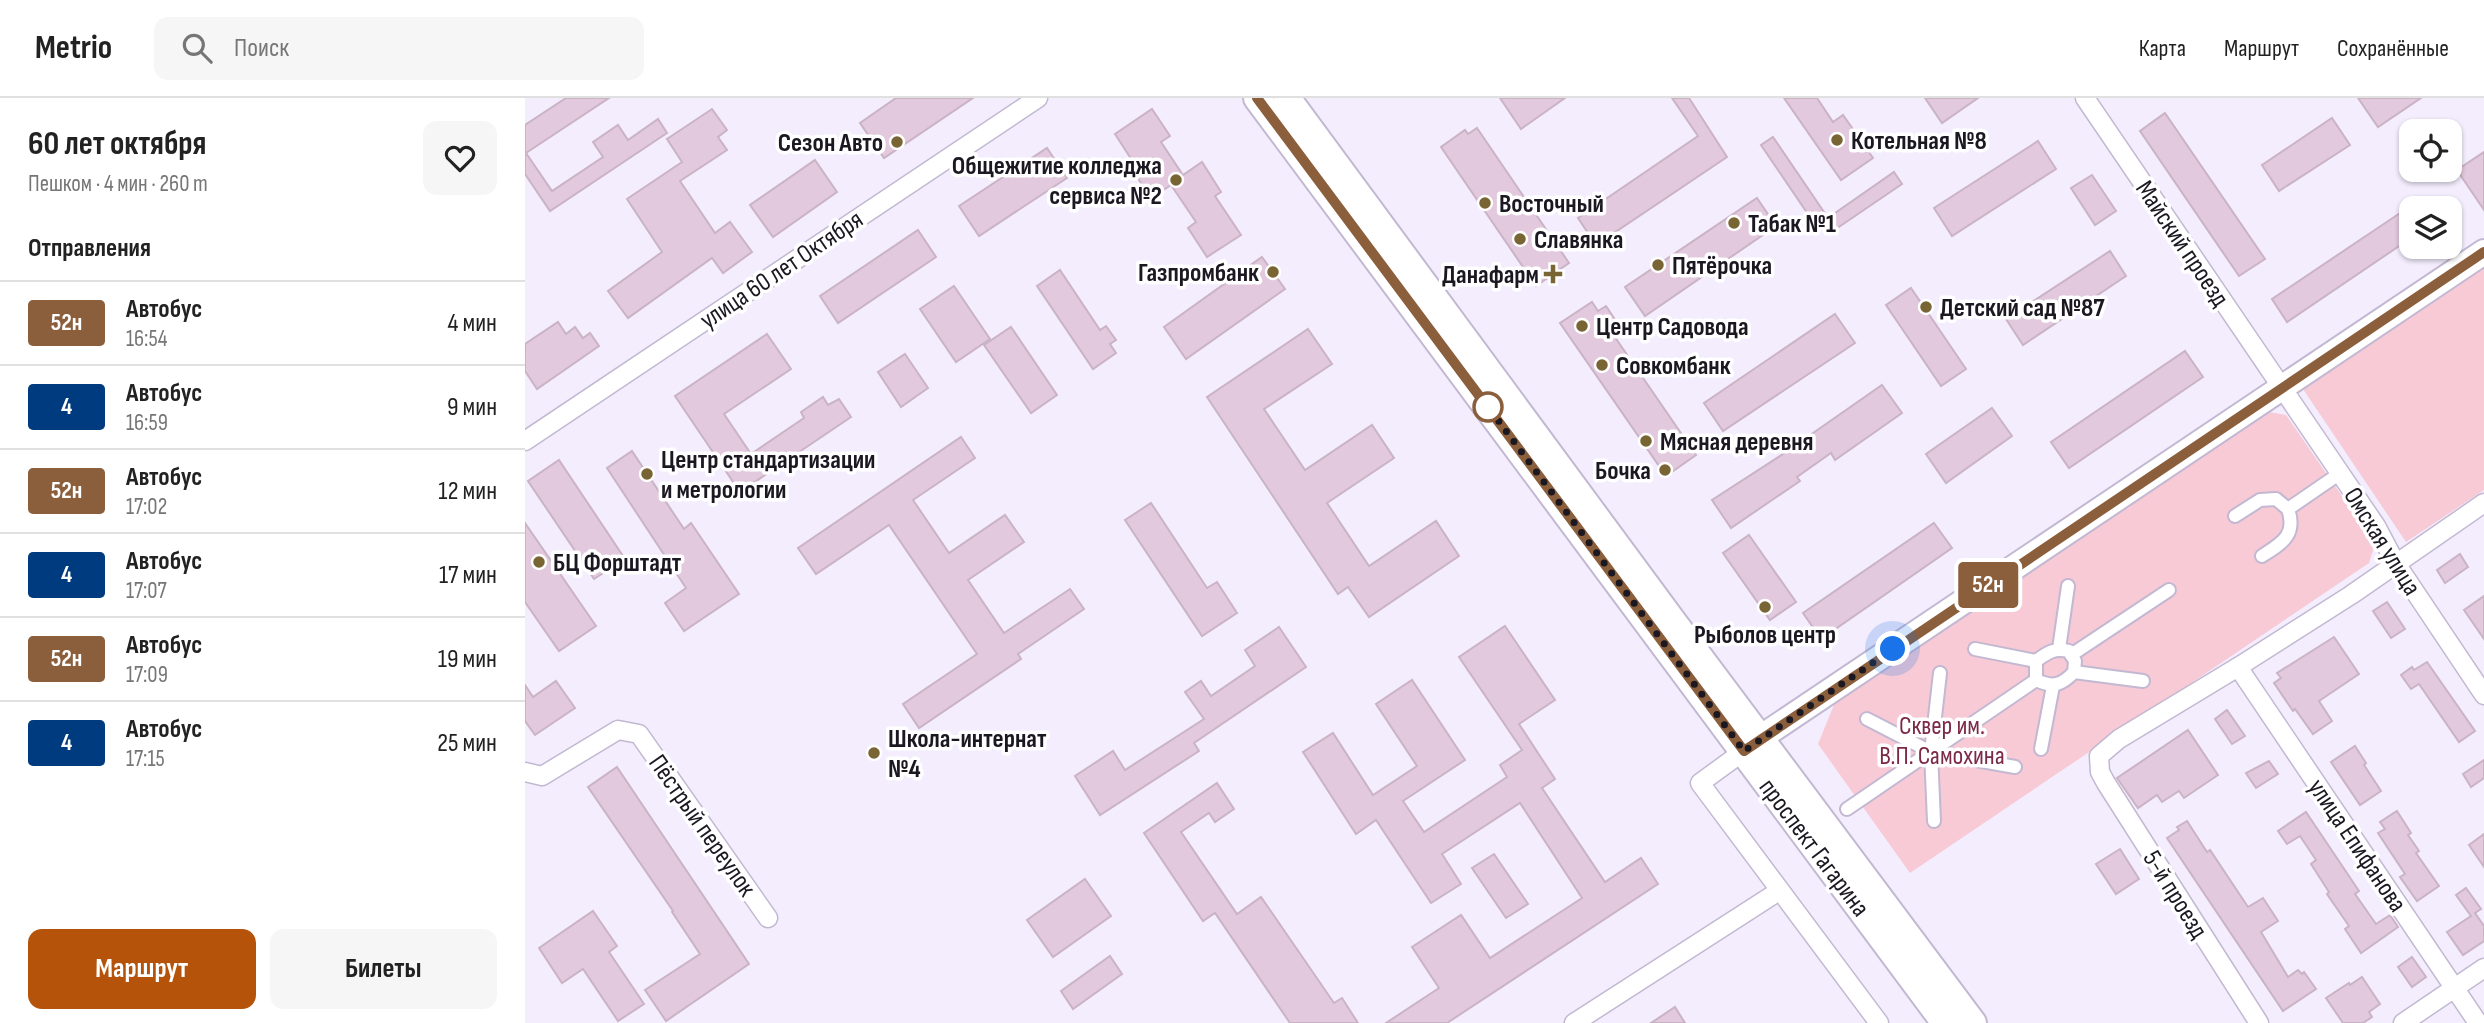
<!DOCTYPE html>
<html lang="ru">
<head>
<meta charset="utf-8">
<style>
  body { margin:0; font-family:"Sofia Sans Condensed",sans-serif; background:#f6f6f6; color:#222; height:100vh; display:flex; flex-direction:column; font-size:26px; white-space:nowrap }
  * { box-sizing:border-box; margin:0 }
  p { font-size:23px; color:#767676 }
  .icon { flex:none; width:38px; height:38px; fill:none; stroke:currentColor; stroke-width:2; stroke-linecap:round; stroke-linejoin:round }
  .map { position:relative; flex:1; overflow:hidden }
  .sheet { display:flex; flex-direction:column; background:#fff; width:525px }
  .sheet>* { flex:none }
  .badge { padding:0 14px; border-radius:5px; font-size:24px; line-height:46px }
  .controls { position:absolute; left:1874px; top:21px; display:grid; gap:14px }
  .controls a { display:grid; place-items:center; width:63px; height:63px; border-radius:14px; background:#fff; box-shadow:0 2px 5px #0004; font-size:35px }
  .you { position:absolute; width:35px; height:35px; margin:-18px; border:5px solid #fff; border-radius:50%; background:#1a73e8; box-shadow:0 0 0 10px #1a73e833 }
  .map>.badge { position:absolute; translate:-50% -50%; box-shadow:0 0 0 4px #fff }
  h2 { padding:0 28px; font-size:26px; line-height:63px }
  .round { display:grid; place-items:center; flex:none; width:74px; height:74px; border-radius:14px; background:#f6f6f6 }
  .overview { display:flex; align-items:center; justify-content:space-between; height:119px; padding:0 28px }
  h1 { font-size:33px; font-weight:700; line-height:52px }
  .action { display:flex; gap:14px; margin-top:auto; padding:14px 28px }
  .action a { flex:1; height:80px; border-radius:14px; background:#b45309; color:#fff; font-size:28px; font-weight:700; line-height:80px; text-align:center }
  .action a+a { background:#f6f6f6; color:#222 }
  ul { padding:0; list-style:none }
  li { display:flex; align-items:center; gap:21px; height:84px; padding:0 28px; border-top:2px solid #e0e0e0 }
  li div { flex:1 }
  li b { display:block; font-size:26px }
  li em { font-style:normal }
  li .badge { min-width:77px; font-weight:700; text-align:center }
  header { display:flex; align-items:center; gap:42px; box-sizing:border-box; height:98px; padding:0 35px; background:#fff; border-bottom:2px solid #e0e0e0 }
  header strong { font-size:33px }
  nav { display:flex; gap:38px; margin-inline-start:auto; font-size:24px }
  .search { width:490px; height:63px; background:#f6f6f6; display:flex; align-items:center; gap:18px; box-sizing:border-box; padding:0 24px; border-radius:14px; color:#767676; font-size:26px }
  main { display:flex; flex:1; min-height:0 }
  .map>svg:first-child { display:block }
  .green { fill:#f7cad5 }
  .building { fill:#e2c9dd; stroke:#cbb3c6; stroke-width:2 }
  .lines { fill:none; stroke-linecap:round; stroke-linejoin:round }
  .pedestrian-casing { stroke:#c3b8d2; stroke-width:16 }
  .minor-casing { stroke:#c3b8d2; stroke-width:21 }
  .secondary-casing { stroke:#c3b8d2; stroke-width:28 }
  .primary-casing { stroke:#c3b8d2; stroke-width:30 }
  .pedestrian { stroke:#fff; stroke-width:12 }
  .minor { stroke:#fff; stroke-width:18 }
  .secondary { stroke:#fff; stroke-width:24 }
  .primary { stroke:#fff; stroke-width:26 }
  .line-casing { stroke:#fff; stroke-width:16 }
  .line { stroke:#8b5e3c; stroke-width:10 }
  .walk { stroke:#1b1821; stroke-width:7; stroke-dasharray:0 12.6 }
  .poi-dot { fill:#796433; stroke:#fff; stroke-width:2.5 }
  .stop-dot { fill:#fff; stroke:#8b5e3c; stroke-width:3.5 }
  .labels { text-anchor:middle; stroke-width:7; stroke-linejoin:round; paint-order:stroke }
  .poi-label { font-size:26px; font-weight:bold; fill:#1b1821; stroke:#fff; text-anchor:start }
  .street-label { font-size:26px; fill:#1b1821; stroke:#fff }
  .park-label { font-size:26px; fill:#7c2847; stroke:#fff }
</style>
</head>
<body>
<header>
<strong>Metrio</strong>
<div class="search"><svg class="icon" aria-label="search" viewBox="0 0 24 24"><circle cx="10" cy="10" r="6"/><path d="M15 15l6 6"/></svg>Поиск</div>
<nav><a>Карта</a><a>Маршрут</a><a>Сохранённые</a></nav>
</header>
<main>
<section class="sheet">
<div class="overview"><div><h1>60 лет октября</h1><p>Пешком · 4 мин · 260 m</p></div><a class="round"><svg class="icon" aria-label="heart" viewBox="0 0 24 24"><path d="M12 20l-8-8c-3-5 5-10 8-4 3-6 11-1 8 4z"/></svg></a></div>
<h2>Отправления</h2>
<ul>
<li><span class="badge" style="background:#8b5e3c;color:#fff">52н</span><div><b>Автобус</b><p>16:54</p></div><em>4 мин</em></li>
<li><span class="badge" style="background:#003b80;color:#fff">4</span><div><b>Автобус</b><p>16:59</p></div><em>9 мин</em></li>
<li><span class="badge" style="background:#8b5e3c;color:#fff">52н</span><div><b>Автобус</b><p>17:02</p></div><em>12 мин</em></li>
<li><span class="badge" style="background:#003b80;color:#fff">4</span><div><b>Автобус</b><p>17:07</p></div><em>17 мин</em></li>
<li><span class="badge" style="background:#8b5e3c;color:#fff">52н</span><div><b>Автобус</b><p>17:09</p></div><em>19 мин</em></li>
<li><span class="badge" style="background:#003b80;color:#fff">4</span><div><b>Автобус</b><p>17:15</p></div><em>25 мин</em></li>
</ul>
<div class="action"><a>Маршрут</a><a>Билеты</a></div>
</section>
<div class="map">
<svg width="1959" height="925" viewBox="0 0 1959 925">
  <rect width="100%" height="100%" fill="#f3edfd"/>
  <g class="green">
    <path d="M1959,169v223l-78,52 -103,-153z"/>
    <path d="M1744,314l17,3 89,129 -6,19 -459,310 -92,-129 18,-44z"/>
  </g>
  <g class="building">
    <path d="M41,0h43l-83,55 26,38 51,-34 -10,-15 25,-17 10,15 30,-21 9,14 -117,78 -25,-37v-49z"/>
    <path d="M371,0h77l-89,60 -24,-35z"/>
    <path d="M975,0h65l-44,31z"/>
    <path d="M1147,0h17l38,59 -131,88 -18,-27 120,-82z"/>
    <path d="M1259,0h33l16,24 10,-7 30,43 -32,22z"/>
    <path d="M1400,0h53l-36,25z"/>
    <path d="M1833,0h63l-43,29z"/>
    <path d="M187,11l15,21 -9,7 9,13 -47,31 35,52 15,-11 22,30 -29,21 -11,-15 -84,60 -20,-27 54,-39 -35,-53 55,-37 -15,-23z"/>
    <path d="M627,11l18,27 -9,6 22,33 19,-13 19,30 -6,4 26,39 -34,22 -19,-29 8,-6 -25,-37 -20,13 -18,-27 4,-3 -22,-34z"/>
    <path d="M1640,15l100,146 -26,17 -99,-145z"/>
    <path d="M1807,20l18,27 -71,46 -17,-26z"/>
    <path d="M952,30l92,135 -33,23 -95,-139 24,-17 3,4z"/>
    <path d="M1248,39l53,78 -12,8 -53,-78z"/>
    <path d="M1513,43l18,28 -104,67 -18,-28z"/>
    <path d="M522,50l20,30 -88,58 -20,-30z"/>
    <path d="M1959,54v58l-27,-40z"/>
    <path d="M290,62l22,32 -64,45 -23,-32z"/>
    <path d="M1369,74l8,12 -66,45 -8,-11z"/>
    <path d="M1567,77l24,36 -21,14 -24,-37z"/>
    <path d="M1232,100l19,28 -131,90 -20,-29z"/>
    <path d="M1881,111l5,7v22l-124,84 -15,-23z"/>
    <path d="M393,132l18,27 -98,66 -18,-27z"/>
    <path d="M1585,153l16,25 -103,69 -17,-26z"/>
    <path d="M737,159l23,32 -99,70 -22,-32z"/>
    <path d="M535,172l40,60 6,-4 10,14 -6,4 6,9 -23,16 -56,-83z"/>
    <path d="M429,188l36,53 -34,23 -36,-53z"/>
    <path d="M1386,190l55,81 -25,17 -55,-81z"/>
    <path d="M1067,204l6,9 8,-5 10,15 -8,6 88,128 -30,21 -106,-153z"/>
    <path d="M1310,216l20,29 -132,88 -19,-28z"/>
    <path d="M33,224l8,12 9,-7 8,11 7,-5 9,13 -62,43 -12,-18v-27z"/>
    <path d="M486,229l46,68 -26,18 -47,-68z"/>
    <path d="M783,231l24,35 -68,45 41,61 67,-45 22,33 -67,45 42,63 67,-45 23,35 -90,61 -21,-30 -10,7 -131,-197z"/>
    <path d="M242,236l24,35 -67,45 27,40 53,-36 -3,-6 22,-15 5,8 11,-6 12,18 -111,75 -65,-96z"/>
    <path d="M1660,253l18,26 -134,91 -18,-26z"/>
    <path d="M380,256l23,34 -27,19 -23,-35z"/>
    <path d="M1357,287l20,28 -67,47 -4,-7 -34,24 3,4 -69,47 -19,-28 71,-46z"/>
    <path d="M1467,310l20,28 -66,47 -20,-29z"/>
    <path d="M436,339l14,21 -62,42 36,53 56,-38 19,27 -56,38 36,53 66,-44 14,20 -66,45 3,5 -102,69 -16,-24 74,-50 -88,-129 -73,49 -18,-26z"/>
    <path d="M107,353l52,78 7,-6 48,71 -55,37 -19,-28 21,-15 -79,-120z"/>
    <path d="M34,362l66,99 -31,20 -66,-98z"/>
    <path d="M626,405l56,85 10,-6 20,31 -35,23 -77,-116z"/>
    <path d="M0,425l71,103 -37,25 -34,-49z"/>
    <path d="M1409,425l18,25 -131,91 -18,-26z"/>
    <path d="M1224,437l47,67 -26,18 -47,-67z"/>
    <path d="M1935,456l8,13 -23,16 -8,-13z"/>
    <path d="M1959,498v43l-20,-29z"/>
    <path d="M1862,504l18,27 -14,9 -18,-27z"/>
    <path d="M980,528l50,74 -36,24 36,55 -13,9 63,94 36,-24 17,26 -211,139h-61l53,-35 -27,-41 49,-32 29,43 92,-60 -62,-95 -78,51 19,30 -30,19 -55,-83 -20,14 -53,-82 30,-19 40,62 44,-29 -41,-62 36,-24 53,80 -62,41 21,31 83,-55 -7,-12 22,-15 -63,-93z"/>
    <path d="M754,529l27,40 -112,76 5,8 -99,64 -25,-39 38,-25 12,19 79,-51 -19,-27 16,-11 10,15 44,-30 -10,-16z"/>
    <path d="M1809,539l25,37 -40,27 13,20 -19,13 -18,-25 -2,2 -19,-28 7,-5 -4,-5z"/>
    <path d="M1902,564l48,69 -16,11 -40,-58 -8,5 -10,-14 11,-8 2,3z"/>
    <path d="M31,583l19,27 -40,27 -10,-14v-36l8,12z"/>
    <path d="M1702,612l18,26 -13,8 -17,-25z"/>
    <path d="M1663,632l30,45 -34,23 -5,-7 -17,11 -5,-7 -19,13 -21,-30z"/>
    <path d="M1830,648l11,17 -2,2 17,26 -21,14 -29,-43z"/>
    <path d="M1959,662v18l-13,9 -8,-13z"/>
    <path d="M1744,663l9,13 -22,14 -10,-15z"/>
    <path d="M92,669l132,197 -83,57 -21,-31 55,-36 -28,-42 1,-1 -85,-124z"/>
    <path d="M692,685l17,26 -19,13 -6,-9 -28,19 56,82 24,-17 73,106 8,-5 16,25h-68l-75,-110 -12,8 -59,-88z"/>
    <path d="M1872,713l14,22 -3,2 11,16 -3,2 23,33 -22,15 -17,-24 5,-3 -27,-41 7,-4 -5,-7z"/>
    <path d="M1781,714l53,79 -4,3 21,30 14,-9 8,12 -37,26 -16,-24 4,-3 -22,-32 2,-2 -18,-28 5,-4 -16,-24 -13,8 -9,-13z"/>
    <path d="M1662,723l20,31 3,-2 38,57 15,-9 15,23 -17,11 27,45 10,-7 4,4 2,-2 12,17 -33,22 -116,-173 12,-8 -2,-3z"/>
    <path d="M1959,736v33l-15,-22z"/>
    <path d="M1595,751l19,30 -23,15 -20,-30z"/>
    <path d="M969,756l34,50 -22,14 -34,-50z"/>
    <path d="M560,781l26,37 -58,41 -26,-37z"/>
    <path d="M1941,790l15,21 -6,4 9,13v15l-21,14 -16,-23 24,-16 -15,-21z"/>
    <path d="M68,813l24,35 -8,6 35,52 -26,17 -35,-52 -21,14 -23,-35z"/>
    <path d="M585,858l12,18 -49,35 -12,-18z"/>
    <path d="M1887,859l14,20 -14,10 -14,-20z"/>
    <path d="M1837,879l18,27 -11,8 3,5 -9,6h-20l-17,-25 23,-15 1,2z"/>
    <path d="M1150,909l10,16h-34z"/>
  </g>
  <g class="lines">
    <g class="pedestrian-casing">
      <g id="pedestrian">
        <path d="M1710,418l25,-16 16,-1 12,10 48,-33"/>
        <path d="M1737,458c20,-13 35,-21 26,-47"/>
        <path d="M1450,551l61,12"/>
        <path d="M1534,551l9,-63"/>
        <path d="M1546,557l98,-65"/>
        <path d="M1549,574l69,9"/>
        <path d="M1342,621l64,33 84,15"/>
        <path d="M1516,651l12,-63"/>
        <path d="M1322,711l189,-129c17,8 26,5 38,-8l1,-11 -6,-10c-15,-3 -21,1 -33,10v19"/>
        <path d="M1409,723l-3,-69 9,-79"/>
      </g>
    </g>
    <g class="minor-casing">
      <g id="minor">
        <path d="M1560,0l291,428 19,36 89,133"/>
        <path d="M0,343l513,-343"/>
        <path d="M1713,569l240,356"/>
        <path d="M1219,653l-44,32 179,240"/>
        <path d="M0,674l17,4 76,-46 21,4 129,184"/>
        <path d="M1049,925l205,-132"/>
        <path d="M1734,925l-153,-240 -6,-11 -1,-16 20,-17 119,-72 113,-72 133,-92"/>
        <path d="M1878,925l81,-55"/>
      </g>
    </g>
    <g class="secondary-casing">
      <path id="secondary" d="M1235,640l724,-486"/>
    </g>
    <g class="primary-casing">
      <g id="primary">
        <path d="M732,0l688,925"/>
        <path d="M762,0l384,521 302,404"/>
      </g>
    </g>
    <use href="#pedestrian" class="pedestrian"/>
    <use href="#minor" class="minor"/>
    <use href="#secondary" class="secondary"/>
    <use href="#primary" class="primary"/>
  </g>
  <g class="lines">
    <g class="line-casing">
      <path id="line" d="M732,0l487,653 740,-499"/>
    </g>
    <use href="#line" class="line"/>
    <path class="walk" d="M963,309l-2,-3 258,347 149,-102"/>
  </g>
  <g class="poi-dot">
    <circle cx="1312" cy="42" r="7"/>
    <circle cx="372" cy="44" r="7"/>
    <circle cx="651" cy="82" r="7"/>
    <circle cx="960" cy="105" r="7"/>
    <circle cx="1209" cy="125" r="7"/>
    <circle cx="995" cy="141" r="7"/>
    <circle cx="1133" cy="167" r="7"/>
    <circle cx="748" cy="174" r="7"/>
    <path d="M1024.5 165.5h7v7h7v7h-7v7h-7v-7h-7v-7h7z"/>
    <circle cx="1401" cy="209" r="7"/>
    <circle cx="1057" cy="228" r="7"/>
    <circle cx="1077" cy="267" r="7"/>
    <circle cx="1121" cy="343" r="7"/>
    <circle cx="1140" cy="372" r="7"/>
    <circle cx="122" cy="376" r="7"/>
    <circle cx="14" cy="464" r="7"/>
    <circle cx="1240" cy="509" r="7"/>
    <circle cx="349" cy="655" r="7"/>
  </g>
  <circle class="stop-dot" cx="963" cy="309" r="14"/>
  <g class="labels">
    <g class="poi-label">
      <text x="1326" y="51">Котельная №8</text>
      <text x="358" y="53" text-anchor="end">Сезон Авто</text>
      <text x="637" y="76" text-anchor="end">Общежитие колледжа<tspan x="637" dy="30">сервиса №2</tspan></text>
      <text x="974" y="114">Восточный</text>
      <text x="1223" y="134">Табак №1</text>
      <text x="1009" y="150">Славянка</text>
      <text x="1147" y="176">Пятёрочка</text>
      <text x="734" y="183" text-anchor="end">Газпромбанк</text>
      <text x="1014" y="185" text-anchor="end">Данафарм</text>
      <text x="1415" y="218">Детский сад №87</text>
      <text x="1071" y="237">Центр Садовода</text>
      <text x="1091" y="276">Совкомбанк</text>
      <text x="1135" y="352">Мясная деревня</text>
      <text x="136" y="370">Центр стандартизации<tspan x="136" dy="30">и метрологии</tspan></text>
      <text x="1126" y="381" text-anchor="end">Бочка</text>
      <text x="28" y="473">БЦ Форштадт</text>
      <text x="1240" y="545" text-anchor="middle">Рыболов центр</text>
      <text x="363" y="649">Школа-интернат<tspan x="363" dy="30">№4</tspan></text>
    </g>
    <g class="street-label">
      <text transform="translate(1658 145) rotate(56)" y="9">Майский проезд</text>
      <text transform="translate(256 171) rotate(-34)" y="9">улица 60 лет Октября</text>
      <text transform="translate(1858 443) rotate(58)" y="9">Омская улица</text>
      <text transform="translate(178 727) rotate(55)" y="9">Пёстрый переулок</text>
      <text transform="translate(1833 747) rotate(56)" y="9">улица Епифанова</text>
      <text transform="translate(1290 749) rotate(53)" y="9">проспект Гагарина</text>
      <text transform="translate(1651 796) rotate(58)" y="9">5-й проезд</text>
    </g>
    <g class="park-label">
      <text x="1417" y="636">Сквер им.<tspan x="1417" dy="30">В.П. Самохина</tspan></text>
    </g>
  </g>
</svg>
<div class="controls">
<a><svg class="icon" aria-label="locate" viewBox="0 0 24 24"><circle cx="12" cy="12" r="6"/><path d="M12 2v4M12 18v4M2 12h4M18 12h4"/></svg></a>
<a><svg class="icon" aria-label="layers" viewBox="0 0 24 24"><path d="M12 4l9 5-9 5-9-5zM3 14l9 5 9-5"/></svg></a>
</div>
<div class="you" style="left:1368px;top:551px"></div>
<b class="badge" style="left:1463px;top:487px;background:#8b5e3c;color:#fff">52н</b>
</div>
</main>
</body>
</html>
